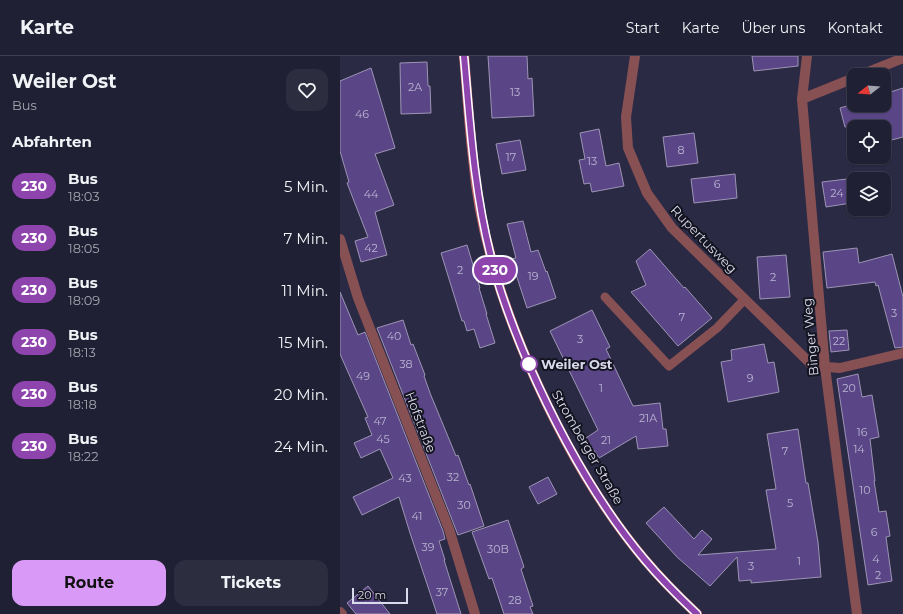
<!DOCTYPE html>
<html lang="de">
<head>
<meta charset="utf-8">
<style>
  body { margin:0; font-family:Montserrat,sans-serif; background:#2d2d40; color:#f1f3f6; height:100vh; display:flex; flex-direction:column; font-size:15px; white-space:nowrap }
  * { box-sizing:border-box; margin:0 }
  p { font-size:13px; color:#a2a3ac }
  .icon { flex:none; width:22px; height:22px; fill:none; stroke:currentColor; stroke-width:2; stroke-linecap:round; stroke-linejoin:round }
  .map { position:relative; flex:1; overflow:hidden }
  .drawer { display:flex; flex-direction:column; background:#202034; width:340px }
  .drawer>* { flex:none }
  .badge { padding:0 8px; border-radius:13px; font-size:14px; line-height:26px }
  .needle { width:26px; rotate:253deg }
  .controls { position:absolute; left:507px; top:12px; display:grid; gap:8px }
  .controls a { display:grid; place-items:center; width:44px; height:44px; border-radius:8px; background:#202034; box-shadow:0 1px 3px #0004,0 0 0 1px #3d3e4f; font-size:20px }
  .scale { position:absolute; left:12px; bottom:10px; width:56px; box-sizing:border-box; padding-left:4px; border:2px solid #d9daeb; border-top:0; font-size:11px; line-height:14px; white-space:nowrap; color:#d9daeb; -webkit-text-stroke:3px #141420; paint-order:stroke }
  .map>.badge { position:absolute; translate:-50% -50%; box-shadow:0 0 0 2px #fff }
  h2 { padding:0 12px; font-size:15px; line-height:36px }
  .round { display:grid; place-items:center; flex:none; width:42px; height:42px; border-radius:12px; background:#2d2d40 }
  .head { display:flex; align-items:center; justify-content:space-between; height:68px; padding:0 12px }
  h1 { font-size:19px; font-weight:700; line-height:30px }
  .cta { display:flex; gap:8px; margin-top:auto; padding:8px 12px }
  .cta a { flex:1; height:46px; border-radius:12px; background:#d99af7; color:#111; font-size:16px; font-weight:700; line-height:46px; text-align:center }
  .cta a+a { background:#2d2d40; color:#f1f3f6 }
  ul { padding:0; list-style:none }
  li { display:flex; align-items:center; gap:12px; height:52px; padding:0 12px }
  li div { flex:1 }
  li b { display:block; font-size:15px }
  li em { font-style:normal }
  li .badge { min-width:44px; font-weight:700; text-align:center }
  header { display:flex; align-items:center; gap:24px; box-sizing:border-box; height:56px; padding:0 20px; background:#202034; border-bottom:1px solid #3d3e4f }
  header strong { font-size:19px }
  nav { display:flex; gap:22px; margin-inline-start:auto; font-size:14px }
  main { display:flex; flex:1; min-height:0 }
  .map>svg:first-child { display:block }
  .building { fill:#5a4686; stroke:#9d94b5 }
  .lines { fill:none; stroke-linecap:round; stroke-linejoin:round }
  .service { stroke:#875053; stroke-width:9 }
  .minor { stroke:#875053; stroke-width:10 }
  .secondary { stroke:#b86167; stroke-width:10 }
  .line-casing { stroke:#fff; stroke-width:9 }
  .line { stroke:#8e44ad; stroke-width:6 }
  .stop-dot { fill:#fff; stroke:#8e44ad; stroke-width:2 }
  .labels { text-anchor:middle; stroke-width:4; stroke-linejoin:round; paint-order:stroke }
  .number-label { font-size:11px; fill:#b9b5d2 }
  .street-label { font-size:13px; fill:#d9daeb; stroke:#141420 }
  .stop-label { font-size:13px; font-weight:bold; fill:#d9daeb; stroke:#141420; text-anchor:start }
</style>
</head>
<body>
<header>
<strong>Karte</strong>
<nav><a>Start</a><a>Karte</a><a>Über uns</a><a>Kontakt</a></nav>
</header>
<main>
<section class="drawer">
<div class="head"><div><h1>Weiler Ost</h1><p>Bus</p></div><a class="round"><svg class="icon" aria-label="heart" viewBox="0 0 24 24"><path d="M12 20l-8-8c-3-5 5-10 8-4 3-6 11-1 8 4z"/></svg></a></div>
<h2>Abfahrten</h2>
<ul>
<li><span class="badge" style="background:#8e44ad;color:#fff">230</span><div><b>Bus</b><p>18:03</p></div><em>5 Min.</em></li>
<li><span class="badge" style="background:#8e44ad;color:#fff">230</span><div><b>Bus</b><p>18:05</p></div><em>7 Min.</em></li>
<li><span class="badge" style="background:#8e44ad;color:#fff">230</span><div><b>Bus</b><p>18:09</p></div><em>11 Min.</em></li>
<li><span class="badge" style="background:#8e44ad;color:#fff">230</span><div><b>Bus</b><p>18:13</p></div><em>15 Min.</em></li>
<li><span class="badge" style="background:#8e44ad;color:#fff">230</span><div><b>Bus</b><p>18:18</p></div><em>20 Min.</em></li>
<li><span class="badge" style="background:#8e44ad;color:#fff">230</span><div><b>Bus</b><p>18:22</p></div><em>24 Min.</em></li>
</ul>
<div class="cta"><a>Route</a><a>Tickets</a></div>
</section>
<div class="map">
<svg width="563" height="558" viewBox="0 0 563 558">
  <rect width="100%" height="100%" fill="#2a2a45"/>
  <g class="building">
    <path d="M148,0h39l1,23 4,-1 2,38 -42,2z"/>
    <path d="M412,0h46v10l-44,5z"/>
    <path d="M87,6l1,24h2l1,27 -30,1 -1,-51z"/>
    <path d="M31,12l24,80 -20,6 19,51 -19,7 12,43 -26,7 -6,-21 13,-4 -21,-54 2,-1 -9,-31v-70z"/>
    <path d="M563,32v49l-19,5v-15h-39l-5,-19 10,-3h34v-11z"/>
    <path d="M259,73l7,37 13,-3 5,23 -32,6 -2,-9 -6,1 -5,-24 6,-1 -5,-26z"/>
    <path d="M354,77l4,30 -31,4 -4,-30z"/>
    <path d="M180,84l6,30 -24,4 -6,-30z"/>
    <path d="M395,118l2,24 -43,5 -3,-24z"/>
    <path d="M507,123l4,24 -25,4 -4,-25z"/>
    <path d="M183,165l8,31 7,-2 8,22 1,-1 9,27 -29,10 -16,-49 5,-1 -9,-34z"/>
    <path d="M127,189l13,43h-1l8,26h-1l9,29 -15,5 -6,-19 -7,2 -3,-10h-2l-21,-68z"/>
    <path d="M517,192l2,15 33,-9 11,43v50l-8,1 -17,-63 -2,1 -1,-4 -48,6 -4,-36z"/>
    <path d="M310,193l34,39 1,-1 27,31 -34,28 -47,-54 15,-7 -10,-24z"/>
    <path d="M446,199l4,42 -30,2 -3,-42z"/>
    <path d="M0,236l18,43 7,-3 78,199 2,8 -6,2 6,19h-1l17,54h-24l-27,-81 -11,-36 -37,18 -9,-18 40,-19 -13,-29 -19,9 -7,-15 18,-8 -7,-17 3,-1 -28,-63z"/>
    <path d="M252,254l18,37 -4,2 27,57 27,-3 3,26h3l2,17 -30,3 -2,-13 -37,22 -13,-20 12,-8 -48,-99z"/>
    <path d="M63,264l8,25 2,-1 12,31 -1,1 6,17 26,63 2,-1 11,30 1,-1 14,42 -26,9 -81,-207z"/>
    <path d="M507,274l2,20 -18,2 -2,-21z"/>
    <path d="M424,288l4,19 6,-1 5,30 -51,10 -7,-40 11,-2 -1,-10z"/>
    <path d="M518,318l4,23 10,-2 7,42 -9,2 5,42h-1l5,31 7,-1 4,25 -4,1 6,44 -24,4 -31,-206z"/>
    <path d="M458,373l8,54h2l10,59 3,35 -70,6v-3l-12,1 -2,-24 -27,29 -33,-29 -31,-34 18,-16 30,32 8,-9 10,9 -14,16 78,-6 -10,-59 10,-1 -9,-55z"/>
    <path d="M208,421l9,17 -19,10 -9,-17z"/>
    <path d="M168,464l16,47 -3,2 12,37 -3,1 3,7h-29l-12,-36 -3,1 -17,-47z"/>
    <path d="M28,530l22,28h-34l-9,-11z"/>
  </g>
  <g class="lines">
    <path class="service" d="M265,241l64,69 48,-38 28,-29"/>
    <g class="minor">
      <path d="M295,0l-9,61 2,31 19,45 25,35 141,138 27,2 63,-15"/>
      <path d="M467,0l-5,43 23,268 32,247"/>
      <path d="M521,19l42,-17"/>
      <path d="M462,43l52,-21"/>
      <path d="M0,183l18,59 91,231 26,85"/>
      <path d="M0,556l2,2"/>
    </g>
    <path class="secondary" d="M124,0c3,34 5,68 9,102 3,33 9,67 18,99 9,36 23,73 38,108 30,69 67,137 116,195 16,19 34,37 52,54"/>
  </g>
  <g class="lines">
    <g class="line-casing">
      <path id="line" d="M124,0c6,67 10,135 27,201 9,37 23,73 38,108 30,68 68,138 116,195 16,19 34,37 52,54"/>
    </g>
    <use href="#line" class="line"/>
  </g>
  <circle class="stop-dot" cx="189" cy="308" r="8"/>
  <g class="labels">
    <g class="number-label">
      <text x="75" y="35">2A</text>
      <text x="175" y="40">13</text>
      <text x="22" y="62">46</text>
      <text x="341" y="98">8</text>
      <text x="171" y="105">17</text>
      <text x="252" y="109">13</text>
      <text x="377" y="132">6</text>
      <text x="497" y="141">24</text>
      <text x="31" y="142">44</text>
      <text x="31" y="196">42</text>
      <text x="120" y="218">2</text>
      <text x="193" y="224">19</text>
      <text x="433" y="225">2</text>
      <text x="554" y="261">3</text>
      <text x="342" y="265">7</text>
      <text x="54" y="284">40</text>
      <text x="240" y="287">3</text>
      <text x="499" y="289">22</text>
      <text x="66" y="312">38</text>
      <text x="23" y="324">49</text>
      <text x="410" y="326">9</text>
      <text x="261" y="336">1</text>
      <text x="509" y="336">20</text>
      <text x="308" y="366">21A</text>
      <text x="40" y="369">47</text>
      <text x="522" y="380">16</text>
      <text x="43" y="387">45</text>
      <text x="266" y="388">21</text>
      <text x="519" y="397">14</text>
      <text x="445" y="399">7</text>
      <text x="113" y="425">32</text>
      <text x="65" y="426">43</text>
      <text x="525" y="438">10</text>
      <text x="450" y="451">5</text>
      <text x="124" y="453">30</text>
      <text x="77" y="464">41</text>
      <text x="534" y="480">6</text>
      <text x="88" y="495">39</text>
      <text x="158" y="497">30B</text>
      <text x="536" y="507">4</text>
      <text x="459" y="509">1</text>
      <text x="411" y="514">3</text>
      <text x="538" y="523">2</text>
      <text x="102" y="540">37</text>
      <text x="175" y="548">28</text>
    </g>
    <g class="street-label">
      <text transform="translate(364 183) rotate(46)" y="5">Rupertusweg</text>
      <text transform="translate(470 281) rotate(-95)" y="5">Binger Weg</text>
      <text transform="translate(81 366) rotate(69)" y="5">Hofstraße</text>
      <text transform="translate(248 391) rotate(60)" y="5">Stromberger Straße</text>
    </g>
    <g class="stop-label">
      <text x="201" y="313">Weiler Ost</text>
    </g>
  </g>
</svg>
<div class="controls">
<a><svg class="needle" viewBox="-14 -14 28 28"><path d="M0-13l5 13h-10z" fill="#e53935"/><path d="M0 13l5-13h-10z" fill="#a2a3ac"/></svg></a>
<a><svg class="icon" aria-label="locate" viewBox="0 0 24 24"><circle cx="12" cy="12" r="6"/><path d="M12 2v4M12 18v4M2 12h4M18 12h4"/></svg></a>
<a><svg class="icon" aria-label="layers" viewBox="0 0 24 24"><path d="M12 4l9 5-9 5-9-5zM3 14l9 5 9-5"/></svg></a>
</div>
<div class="scale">20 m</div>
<b class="badge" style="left:155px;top:214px;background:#8e44ad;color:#fff">230</b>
</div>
</main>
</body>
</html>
